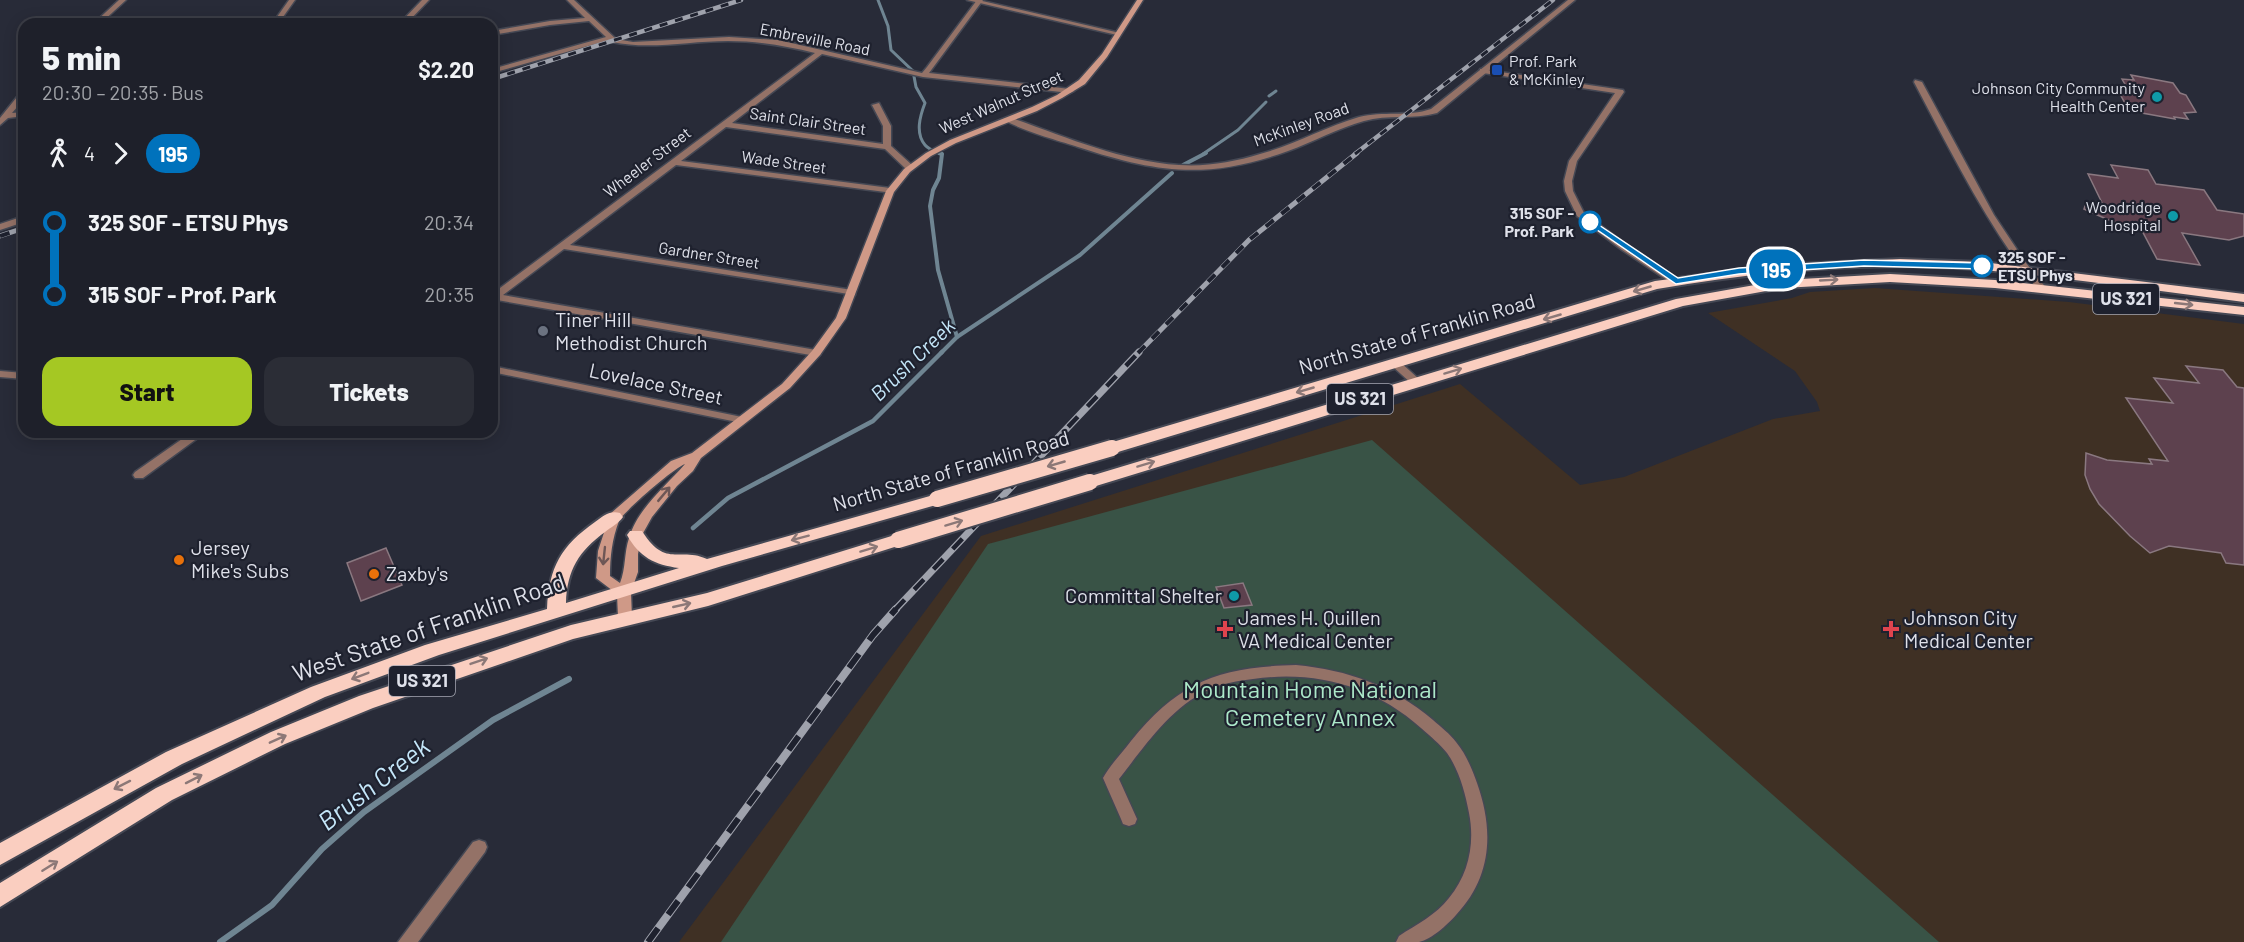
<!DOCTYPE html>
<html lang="en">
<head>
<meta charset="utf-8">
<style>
  body { margin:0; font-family:Barlow,sans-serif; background:#2b2d36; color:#f1f3f6; height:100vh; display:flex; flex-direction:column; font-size:22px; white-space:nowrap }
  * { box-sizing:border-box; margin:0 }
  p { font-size:20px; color:#a1a3a8 }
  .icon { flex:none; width:33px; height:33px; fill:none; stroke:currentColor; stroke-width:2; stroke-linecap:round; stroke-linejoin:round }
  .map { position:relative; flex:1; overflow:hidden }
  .details { position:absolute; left:18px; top:18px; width:480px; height:420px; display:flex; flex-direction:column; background:#1e202a; border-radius:18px; box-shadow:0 3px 15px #0003,0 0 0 2px #3c3e47 }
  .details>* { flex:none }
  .badge { padding:0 12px; border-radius:20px; font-size:21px; line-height:39px }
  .map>.badge { position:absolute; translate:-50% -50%; box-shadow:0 0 0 3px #fff }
  .legs { display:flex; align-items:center; gap:9px; height:66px; padding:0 24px; font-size:20px }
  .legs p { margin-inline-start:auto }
  .headline { display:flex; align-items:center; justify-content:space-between; height:102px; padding:0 24px }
  h1 { font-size:33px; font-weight:800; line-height:45px }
  .cta { display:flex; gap:12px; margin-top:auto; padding:12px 24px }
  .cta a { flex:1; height:69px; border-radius:18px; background:#a5c823; color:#111; font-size:24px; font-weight:800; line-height:69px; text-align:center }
  .cta a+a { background:#2b2d36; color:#f1f3f6 }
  ul { padding:0 24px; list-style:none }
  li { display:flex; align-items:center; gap:21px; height:72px; font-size:22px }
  li i { display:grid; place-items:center; width:9px; height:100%; margin:0 8px; background:currentColor }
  li i::after { content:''; width:15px; height:15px; margin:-8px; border:4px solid; border-radius:50%; background:#1e202a }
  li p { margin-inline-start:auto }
  li:first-child i { background:linear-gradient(#0000 50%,currentColor 0) }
  li:last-child i { background:linear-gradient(currentColor 50%,#0000 0) }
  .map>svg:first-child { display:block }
  .medical { fill:#3f3024 }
  .green { fill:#395346 }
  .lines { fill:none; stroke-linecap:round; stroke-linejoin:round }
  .stream-far3 { stroke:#6f8592; stroke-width:3 }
  .stream-far2 { stroke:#6f8592; stroke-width:4 }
  .stream-far1 { stroke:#6f8592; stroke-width:4.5 }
  .stream { stroke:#6f8592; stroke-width:6 }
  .building { fill:#5d414e; stroke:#8a7880; stroke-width:1.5 }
  .minor-casing { stroke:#454854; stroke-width:3 }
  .tertiary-casing { stroke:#454854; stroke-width:3 }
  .secondary-casing { stroke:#454854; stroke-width:3 }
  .trunk-casing { stroke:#454854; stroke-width:4 }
  .minor { fill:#947267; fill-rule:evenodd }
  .tertiary { fill:#947267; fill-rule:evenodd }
  .secondary { fill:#cf9987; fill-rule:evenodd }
  .trunk { fill:#facec0; fill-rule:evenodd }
  .rail-far3-casing { stroke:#9fa2ac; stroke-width:4.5 }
  .rail-far2-casing { stroke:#9fa2ac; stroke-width:5 }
  .rail-far1-casing { stroke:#9fa2ac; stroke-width:7 }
  .rail-casing { stroke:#9fa2ac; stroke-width:8 }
  .rail-far3 { stroke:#1e212e; stroke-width:3; stroke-dasharray:8; stroke-linecap:butt }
  .rail-far2 { stroke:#1e212e; stroke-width:4; stroke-dasharray:10; stroke-linecap:butt }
  .rail-far1 { stroke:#1e212e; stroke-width:4.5; stroke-dasharray:14; stroke-linecap:butt }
  .rail { stroke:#1e212e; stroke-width:6; stroke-dasharray:17; stroke-linecap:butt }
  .trunk-bridge-casing { stroke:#454854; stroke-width:20; stroke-linecap:butt }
  .trunk-bridge { stroke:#facec0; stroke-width:16 }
  .oneway { stroke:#8c7877 }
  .oneway2 { stroke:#6e5756 }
  .line-1 { fill:#0072bc; stroke:#fff; stroke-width:1.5 }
  .transit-dot { fill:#1a4fb4; stroke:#1e212e; stroke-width:2 }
  .culture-dot { fill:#0f9aa8; stroke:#1e212e; stroke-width:2 }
  .stop-1-dot { fill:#fff; stroke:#0072bc; stroke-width:3 }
  .worship-dot { fill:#6b7280; stroke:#1e212e; stroke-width:2 }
  .food-dot { fill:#e8710a; stroke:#1e212e; stroke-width:2 }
  .health-dot { fill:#e0444e; stroke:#1e212e; stroke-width:2 }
  .labels { text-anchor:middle; stroke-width:4.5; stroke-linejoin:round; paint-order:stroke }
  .far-street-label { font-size:16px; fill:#dfe1ea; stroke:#1e212e }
  .far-poi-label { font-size:16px; fill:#dfe1ea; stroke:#1e212e; text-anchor:end }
  .far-stop-label { font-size:16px; font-weight:bold; fill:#dfe1ea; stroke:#1e212e; text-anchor:end }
  .shield { fill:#1e212e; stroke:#a5a7b2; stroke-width:1.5 }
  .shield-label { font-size:18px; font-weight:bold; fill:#dfe1ea }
  .poi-label { font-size:20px; fill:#dfe1ea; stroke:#1e212e; text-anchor:start }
  .street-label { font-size:20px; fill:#dfe1ea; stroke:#1e212e }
  .water-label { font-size:21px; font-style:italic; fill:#c5e7fa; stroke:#1e212e }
  .near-street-label { font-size:24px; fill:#dfe1ea; stroke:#1e212e }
  .near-park-label { font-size:24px; fill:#ace8c9; stroke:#1e212e }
  .near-water-label { font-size:26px; font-style:italic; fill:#c5e7fa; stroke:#1e212e }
</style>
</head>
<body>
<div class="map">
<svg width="2244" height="942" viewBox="0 0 2244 942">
  <rect width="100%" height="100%" fill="#282b38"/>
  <path class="medical" d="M1875,288l194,14 175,22v618h-1565l302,-406 479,-152 120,101 44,-8 149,-58 47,-8 -3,-9 -22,-31 -87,-58 84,-15 18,-6z"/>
  <path class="green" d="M1372,440l567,502h-1218l267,-398z"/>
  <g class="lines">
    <g class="stream-far3">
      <path d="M878,0l10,26 3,24 22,21 3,16 9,16c-5,13 -10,30 0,42 4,5 12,7 17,9"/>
      <path d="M1269,96l7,-5"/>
      <path d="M1203,154l35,-24 28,-28"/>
    </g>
    <g class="stream-far2">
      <path d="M939,153l3,1 -3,24 -6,12 -3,16 8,64 19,67"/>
      <path d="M1183,165l23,-12"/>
      <path d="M941,353l16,-16 123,-82 92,-82"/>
    </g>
    <path class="stream-far1" d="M693,528l35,-30 145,-77 69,-69"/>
    <path class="stream" d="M220,942l52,-37 50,-56 42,-37 129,-92 76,-41"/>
  </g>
  <g class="building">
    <path d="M2131,75l42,8 7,10 6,2 10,17 -12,1 4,6 -14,-2 1,2 -33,-6 -4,-6 -13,-4 -9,-16 10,-1 -4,-7 12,1z"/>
    <path d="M2111,165l37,5 8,14 48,6 13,20 27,4v22l-15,4 -47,-7 18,32 -43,-6 -17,-32 -27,-5 -29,-13 1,-3 20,3 -17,-35 30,4z"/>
    <path d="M2186,366l37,4 14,17 7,1v177l-18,-2 -5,-10 -52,-7 -19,7 -20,-17 -31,-32 -9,-15 -5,-14 1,-22 21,7 45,4 -3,-5 19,2 -42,-63 47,5 -19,-25 45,5z"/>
    <path d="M386,548l16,37 -41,16 -14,-38z"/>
    <path d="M1243,583l9,22 -28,3 -8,-21z"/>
  </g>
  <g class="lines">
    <g class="minor-casing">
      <g id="minor">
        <path d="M119,0h7l-26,24h-7z"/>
        <path d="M289,0h6l-17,24h-6z"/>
        <path d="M422,0h7l-23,24h-7z"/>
        <path d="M567,0h7l42,39 17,3 96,-5 49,3 144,33 5,-6 50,-67h6l-54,73 141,16 4,2 -4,2 -147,-16 -101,-23 -90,69 151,21v-18l-11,-21 7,-2 12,23v20l21,19v4h-6l-21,-20 -159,-22 -45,34 209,27 3,1v4l-217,-28 -106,80 282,45 3,1v4l-291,-46 -61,46 313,55 4,1 1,2 -1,2 -4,1 -319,-56 -5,2v-8l323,-241c-29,-7 -57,-12 -87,-12 -39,0 -78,9 -116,1l-3,-2 -117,33v-4l114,-32 -17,-16 -39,4 -58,10v-4l58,-10 35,-3z"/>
        <path d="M1480,69l143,21 1,2 -47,69 -5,20 1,10 11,22 44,33 51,34v4h-6l-51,-34 -45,-34 -12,-25 -1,-10 5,-20 46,-68 -132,-20h-3z"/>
        <path d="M1915,80l7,2 72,133 32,48 21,26 -2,2h-6c-51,-64 -87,-137 -125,-209z"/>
        <path d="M21,92h3v7l-12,14 12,-1v4l-16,2 -8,7v-7z"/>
        <path d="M24,216v6l-24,8v-6z"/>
        <path d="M1395,360l4,1 21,19 1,2 -1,2h-8l-21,-19 -1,-2 1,-2z"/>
        <path d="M492,366l250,51 6,3 -6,3 -250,-51z"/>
        <path d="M0,371l24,2v6l-24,-2z"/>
        <path d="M192,432h14l-63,46h-8l-2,-3 2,-3z"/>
        <path d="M1296,665c52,5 97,21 137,55 8,7 17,14 23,22 10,12 16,27 21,41 17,48 15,94 -21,132 -9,10 -24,24 -37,27 -7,0 -16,0 -23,0l3,-6c18,-12 37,-21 50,-38 20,-24 26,-55 20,-85 -4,-21 -10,-43 -22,-60 -7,-9 -17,-17 -26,-25 -47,-42 -106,-58 -168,-49 -15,2 -31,4 -45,11 -39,19 -63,56 -89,89l18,40 -2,5 -6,2 -6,-2 -2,-5 -18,-41c7,-13 19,-25 28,-37 48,-60 89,-74 165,-76z"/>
        <path d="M479,840l6,2 2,5 -2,5 -67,90h-20l75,-100z"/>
      </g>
    </g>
    <g class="tertiary-casing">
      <g id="tertiary">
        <path d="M967,0h11l142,33 -3,2z"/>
        <path d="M1568,0h7l-138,113c-24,7 -49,1 -73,8 -26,7 -51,21 -76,30 -81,29 -131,22 -210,-4 -18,-6 -59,-17 -73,-27l7,-2c54,19 109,43 167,47 27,2 55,-3 81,-11 34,-9 65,-27 99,-37 24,-6 49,0 72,-8z"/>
      </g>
    </g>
    <g class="secondary-casing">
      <path id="secondary" d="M1137,0h6l-36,57 -22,27 -23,14 -25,13 -81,32 -25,13 -21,16 -16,20 -48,126 -26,37 -30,33 -89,70 -8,13 -16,15 -25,31 -10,18 -4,19v18l-7,20 1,26 -2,4h-10l-2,-4 -1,-24 -21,-16 2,-27 12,-37 61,-53 21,-8 90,-69 30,-33 24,-33 50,-127 18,-22 22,-16 24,-13 82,-33 25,-12 22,-15 23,-26zM685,464c-20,23 -47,44 -56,74 -5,15 -3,30 -9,45l-10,-7c0,-19 2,-37 9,-55 4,-9 55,-53 66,-57z"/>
    </g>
    <g class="trunk-casing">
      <g id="trunk">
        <path d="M1900,259l82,3 262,32v8c-87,-11 -174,-24 -261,-32 -109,-10 -219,1 -326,19l-539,163h-12l-2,-4 2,-4 549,-163 122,-16z"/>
        <path d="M1890,274l105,6 249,27v8l-249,-27 -105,-6 -107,6 -100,18 -587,180h-12l-2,-4 2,-4 592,-179 107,-19z"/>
        <path d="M937,494l6,1 2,4 -2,4 -221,63 -283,89 -114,42 -143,67 -182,101v-22l166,-91 145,-65 114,-42 122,-36c2,-42 14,-63 48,-87 8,-6 15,-12 25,-9l3,4c-5,7 -12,10 -18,15 -26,19 -38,38 -39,71l113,-35c-24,-3 -40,-11 -52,-33l3,-4h12c24,38 37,15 65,28z"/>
        <path d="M898,534l6,2 3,4 -3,4 -196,62 -135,33 -200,69 -88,36 -113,56 -172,107v-24l156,-95 115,-56 88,-36 212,-71 136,-32z"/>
      </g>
    </g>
    <use href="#minor" class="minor"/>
    <use href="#tertiary" class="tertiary"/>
    <use href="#secondary" class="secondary"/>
    <use href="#trunk" class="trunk"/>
    <g class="rail-far3-casing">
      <g id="rail-far3">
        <path d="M492,79l249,-79"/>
        <path d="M1355,154l198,-154"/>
      </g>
    </g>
    <g class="rail-far2-casing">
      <g id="rail-far2">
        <path d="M0,236l24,-8"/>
        <path d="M1138,353l111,-113 108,-87"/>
      </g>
    </g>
    <g class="rail-far1-casing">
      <path id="rail-far1" d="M895,610l244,-258"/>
    </g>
    <g class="rail-casing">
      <path id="rail" d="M648,942l225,-307 23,-26"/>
    </g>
    <use href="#rail-far3" class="rail-far3"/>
    <use href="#rail-far2" class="rail-far2"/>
    <use href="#rail-far1" class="rail-far1"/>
    <use href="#rail" class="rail"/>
    <g class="trunk-bridge-casing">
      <g id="trunk-bridge">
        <path d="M937,499l175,-51"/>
        <path d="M898,540l192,-58"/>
      </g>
    </g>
    <use href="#trunk-bridge" class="trunk-bridge"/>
  </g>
  <defs><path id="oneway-shaft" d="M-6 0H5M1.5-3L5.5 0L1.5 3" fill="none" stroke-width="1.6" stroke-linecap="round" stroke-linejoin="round" transform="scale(1.5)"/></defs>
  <g class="oneway">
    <use href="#oneway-shaft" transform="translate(1829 280) rotate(-3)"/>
    <use href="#oneway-shaft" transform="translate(1642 289) rotate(164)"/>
    <use href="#oneway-shaft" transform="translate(2184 304) rotate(6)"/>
    <use href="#oneway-shaft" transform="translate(1552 317) rotate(164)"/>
    <use href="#oneway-shaft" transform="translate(1453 371) rotate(-17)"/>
    <use href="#oneway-shaft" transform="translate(1305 390) rotate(164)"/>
    <use href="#oneway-shaft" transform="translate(1056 464) rotate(164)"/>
    <use href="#oneway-shaft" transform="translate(1146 464) rotate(-17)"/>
    <use href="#oneway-shaft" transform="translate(954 523) rotate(-17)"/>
    <use href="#oneway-shaft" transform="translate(800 538) rotate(165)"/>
    <use href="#oneway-shaft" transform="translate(869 549) rotate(-17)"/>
    <use href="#oneway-shaft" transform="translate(682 605) rotate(-13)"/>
    <use href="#oneway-shaft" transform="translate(479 661) rotate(-19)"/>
    <use href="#oneway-shaft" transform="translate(360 676) rotate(159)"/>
    <use href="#oneway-shaft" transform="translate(278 739) rotate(-24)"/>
    <use href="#oneway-shaft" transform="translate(194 779) rotate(-27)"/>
    <use href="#oneway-shaft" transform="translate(122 785) rotate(153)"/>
    <use href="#oneway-shaft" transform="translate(50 866) rotate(-32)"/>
  </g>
  <g class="oneway2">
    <use href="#oneway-shaft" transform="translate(664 494) rotate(-50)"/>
    <use href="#oneway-shaft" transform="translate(604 556) rotate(96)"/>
  </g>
  <path class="line-1" d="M1590,219l88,59 61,-10 125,-8 118,3 4,3 -4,3 -118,-3 -125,8 -63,10 -89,-61 -1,-1z"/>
  <rect class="transit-dot" x="1491" y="64" width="12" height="12" rx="3"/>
  <g class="culture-dot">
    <circle cx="2157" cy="97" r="6"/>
    <circle cx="2173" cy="216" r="6"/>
    <circle cx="1234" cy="596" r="6"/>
  </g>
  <g class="stop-1-dot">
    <circle cx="1590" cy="222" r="10"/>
    <circle cx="1982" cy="266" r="10"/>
  </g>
  <circle class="worship-dot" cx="543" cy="331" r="6"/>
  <g class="food-dot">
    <circle cx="179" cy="560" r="6"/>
    <circle cx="374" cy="574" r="6"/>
  </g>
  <g class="health-dot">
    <path d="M1222 620h6v6h6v6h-6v6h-6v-6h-6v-6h6z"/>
    <path d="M1888 620h6v6h6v6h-6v6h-6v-6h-6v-6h6z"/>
  </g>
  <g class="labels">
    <g class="far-street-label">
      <text transform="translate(815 39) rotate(11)" y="6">Embreville Road</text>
      <text transform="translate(1001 102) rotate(-24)" y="6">West Walnut Street</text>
      <text transform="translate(808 121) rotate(8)" y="6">Saint Clair Street</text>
      <text transform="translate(1301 124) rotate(-20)" y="6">McKinley Road</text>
      <text transform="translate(647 162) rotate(-37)" y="6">Wheeler Street</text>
      <text transform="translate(784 162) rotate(8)" y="6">Wade Street</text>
      <text transform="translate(709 255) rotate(9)" y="6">Gardner Street</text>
    </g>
    <g class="far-poi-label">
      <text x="1509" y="67" text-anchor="start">Prof. Park<tspan x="1509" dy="18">&amp; McKinley</tspan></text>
      <text x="2145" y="94">Johnson City Community<tspan x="2145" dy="18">Health Center</tspan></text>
      <text x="2161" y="213">Woodridge<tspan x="2161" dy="18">Hospital</tspan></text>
    </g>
    <g class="far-stop-label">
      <text x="1574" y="219">315 SOF -<tspan x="1574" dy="18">Prof. Park</tspan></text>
      <text x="1998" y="263" text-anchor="start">325 SOF -<tspan x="1998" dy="18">ETSU Phys</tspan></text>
    </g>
    <g class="shield">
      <rect x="2093" y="284" width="66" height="30" rx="4.5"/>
      <rect x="1327" y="384" width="66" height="30" rx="4.5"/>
      <rect x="389" y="666" width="66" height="30" rx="4.5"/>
    </g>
    <g class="shield-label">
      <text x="2126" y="305">US 321</text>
      <text x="1360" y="405">US 321</text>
      <text x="422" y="687">US 321</text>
    </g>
    <g class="poi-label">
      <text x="555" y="327">Tiner Hill<tspan x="555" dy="23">Methodist Church</tspan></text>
      <text x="191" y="555">Jersey<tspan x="191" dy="23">Mike's Subs</tspan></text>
      <text x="386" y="581">Zaxby's</text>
      <text x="1222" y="603" text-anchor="end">Committal Shelter</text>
      <text x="1238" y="625">James H. Quillen<tspan x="1238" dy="23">VA Medical Center</tspan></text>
      <text x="1904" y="625">Johnson City<tspan x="1904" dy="23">Medical Center</tspan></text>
    </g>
    <g class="street-label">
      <text transform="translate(1417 334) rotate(-16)" y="7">North State of Franklin Road</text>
      <text transform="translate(656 384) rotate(12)" y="7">Lovelace Street</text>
      <text transform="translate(951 471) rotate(-16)" y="7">North State of Franklin Road</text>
    </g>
    <g class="water-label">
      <text transform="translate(913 360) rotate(-44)" y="7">Brush Creek</text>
    </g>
    <g class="near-street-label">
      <text transform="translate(429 628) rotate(-19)" y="8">West State of Franklin Road</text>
    </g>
    <g class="near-park-label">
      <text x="1310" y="698">Mountain Home National<tspan x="1310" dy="28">Cemetery Annex</tspan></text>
    </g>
    <g class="near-water-label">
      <text transform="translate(374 784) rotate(-38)" y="9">Brush Creek</text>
    </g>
  </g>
</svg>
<b class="badge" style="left:1776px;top:269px;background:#0072bc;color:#fff">195</b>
<section class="details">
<div class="headline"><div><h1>5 min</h1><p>20:30 – 20:35 · Bus</p></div><b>$2.20</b></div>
<div class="legs"><svg class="icon" aria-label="walk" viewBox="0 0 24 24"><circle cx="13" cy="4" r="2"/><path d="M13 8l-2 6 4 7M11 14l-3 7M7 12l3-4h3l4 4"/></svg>4<svg class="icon" aria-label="forward" viewBox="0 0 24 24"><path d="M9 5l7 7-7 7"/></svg><b class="badge" style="background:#0072bc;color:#fff">195</b></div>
<ul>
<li><i style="color:#0072bc"></i><b>325 SOF - ETSU Phys</b><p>20:34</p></li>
<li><i style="color:#0072bc"></i><b>315 SOF - Prof. Park</b><p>20:35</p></li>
</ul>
<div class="cta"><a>Start</a><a>Tickets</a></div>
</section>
</div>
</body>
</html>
